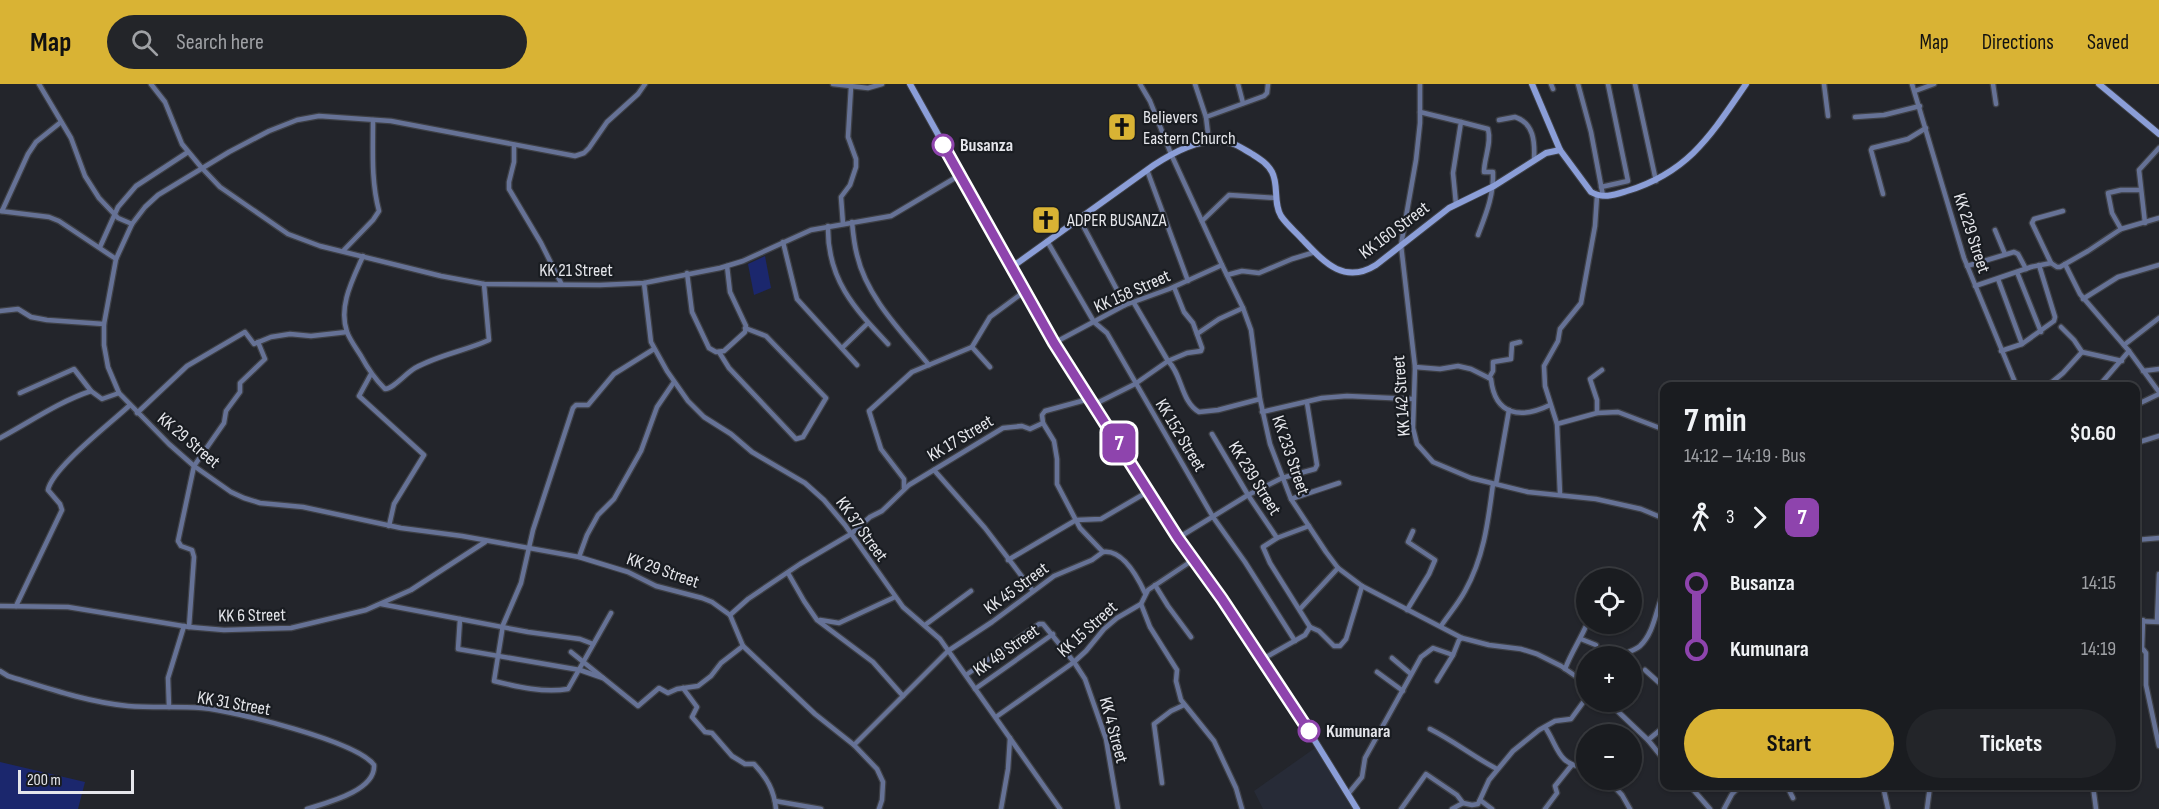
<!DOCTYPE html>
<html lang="en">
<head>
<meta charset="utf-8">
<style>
  body { margin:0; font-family:"Sofia Sans Condensed",sans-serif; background:#232529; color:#f1f3f6; height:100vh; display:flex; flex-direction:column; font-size:22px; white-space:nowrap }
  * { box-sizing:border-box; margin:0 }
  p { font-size:20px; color:#9fa1a5 }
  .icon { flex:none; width:33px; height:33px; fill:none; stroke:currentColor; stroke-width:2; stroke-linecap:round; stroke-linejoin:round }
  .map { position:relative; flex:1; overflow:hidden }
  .sheet { position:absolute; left:1660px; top:298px; width:480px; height:408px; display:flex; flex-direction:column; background:#1a1c20; border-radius:12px; box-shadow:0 2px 4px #0004,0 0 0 2px #383a3e }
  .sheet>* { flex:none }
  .badge { padding:0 12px; border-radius:9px; font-size:21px; line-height:39px }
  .buttons { position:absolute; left:1576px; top:484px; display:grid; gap:12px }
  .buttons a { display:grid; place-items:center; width:66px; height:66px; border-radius:50%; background:#1a1c20; box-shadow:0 2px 4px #0004,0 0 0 2px #383a3e; font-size:30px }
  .scale { position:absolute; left:18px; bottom:15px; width:116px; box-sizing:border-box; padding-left:6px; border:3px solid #e5e6eb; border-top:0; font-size:16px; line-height:21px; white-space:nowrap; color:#e5e6eb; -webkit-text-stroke:4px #191c21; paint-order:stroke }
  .map>.badge { position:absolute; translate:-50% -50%; box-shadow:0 0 0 3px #fff }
  .legs { display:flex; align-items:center; gap:9px; height:66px; padding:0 24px; font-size:20px }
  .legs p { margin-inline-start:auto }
  .head { display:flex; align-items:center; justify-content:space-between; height:102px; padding:0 24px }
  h1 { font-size:33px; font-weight:700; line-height:45px }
  .button { display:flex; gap:12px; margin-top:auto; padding:12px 24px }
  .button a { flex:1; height:69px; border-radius:36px; background:#d9b334; color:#111; font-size:24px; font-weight:700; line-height:69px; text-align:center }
  .button a+a { background:#232529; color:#f1f3f6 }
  ul { padding:0 24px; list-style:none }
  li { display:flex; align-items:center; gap:21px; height:66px; font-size:22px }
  li i { display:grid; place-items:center; width:9px; height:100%; margin:0 8px; background:currentColor }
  li i::after { content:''; width:15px; height:15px; margin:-8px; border:4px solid; border-radius:50%; background:#1a1c20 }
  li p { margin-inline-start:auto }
  li:first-child i { background:linear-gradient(#0000 50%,currentColor 0) }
  li:last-child i { background:linear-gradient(currentColor 50%,#0000 0) }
  header { display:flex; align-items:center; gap:36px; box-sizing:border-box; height:84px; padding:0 30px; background:#d9b334; color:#111 }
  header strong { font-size:28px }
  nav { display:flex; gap:33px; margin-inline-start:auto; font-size:21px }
  .search { width:420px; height:54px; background:#232529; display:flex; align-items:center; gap:15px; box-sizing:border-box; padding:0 21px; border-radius:33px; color:#9fa1a5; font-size:22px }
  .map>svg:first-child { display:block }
  .built { fill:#272b37 }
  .green { fill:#1b276d }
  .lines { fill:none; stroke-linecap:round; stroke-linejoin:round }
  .street-casing { stroke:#3e4046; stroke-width:7 }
  .secondary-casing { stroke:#3e4046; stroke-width:8 }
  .street { stroke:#667296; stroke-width:4.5 }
  .secondary { stroke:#8b9ed8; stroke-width:6 }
  .line-1-casing { stroke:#fff; stroke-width:14 }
  .line-1 { stroke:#8e44ad; stroke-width:9 }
  .stop-1-dot { fill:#fff; stroke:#8e44ad; stroke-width:3 }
  .labels { text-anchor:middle; stroke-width:4.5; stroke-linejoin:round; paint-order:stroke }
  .poi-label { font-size:18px; fill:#e5e6eb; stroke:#191c21; text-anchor:start }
  .stop-label { font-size:18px; font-weight:bold; fill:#e5e6eb; stroke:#191c21; text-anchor:start }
  .street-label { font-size:18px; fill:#e5e6eb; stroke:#191c21 }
</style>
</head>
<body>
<header>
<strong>Map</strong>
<div class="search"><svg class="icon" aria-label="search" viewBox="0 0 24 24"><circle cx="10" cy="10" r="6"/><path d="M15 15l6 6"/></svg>Search here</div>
<nav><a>Map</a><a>Directions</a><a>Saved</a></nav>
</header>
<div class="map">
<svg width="2159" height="725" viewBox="0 0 2159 725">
  <rect width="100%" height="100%" fill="#23252b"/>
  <path class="built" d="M1315,664l39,61h-91l-9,-18z"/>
  <g class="green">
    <path d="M765,172l6,32 -17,7 -6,-31z"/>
    <path d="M0,678l85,20 -7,27h-78z"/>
  </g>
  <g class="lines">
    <g class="street-casing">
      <g id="street">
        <path d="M39,0l32,54 14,38 14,22 19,20 14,6"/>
        <path d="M151,0l14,18 17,42 19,23 19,20 68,47 32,12 121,30 43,8 116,1 44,-2 76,-15 23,-7 68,-31 80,-14 69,-41"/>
        <path d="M645,0l-7,10 -31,28 -18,26 -5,5 -9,3 -184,-35 -72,-5 -22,4 -28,11 -40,21 -71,43 -13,12 -13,17 -16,35 -12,65v21l4,22 11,26 50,51 25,22 37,26 13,6 16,5 43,4 98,21 61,8 117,21 49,15 28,14 46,12 10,4 18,13 13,31 72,68 39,31 23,24 6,13 -1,18 -3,9"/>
        <path d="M833,0l35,4 14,-4"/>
        <path d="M1140,0l10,17 21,53 51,111 21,43 8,22 9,69 10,45 21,55 35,53 12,16 24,18 100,52 27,7 32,4 16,5 24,12 26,18"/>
        <path d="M1195,0l11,33"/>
        <path d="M1238,0l5,19"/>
        <path d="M1420,0v39l-4,37 -15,85 14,122 -2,61 4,16 16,18 38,16 57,14 68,7 45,10 24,10"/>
        <path d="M1551,0l2,5"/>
        <path d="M1578,0l13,48 12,64"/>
        <path d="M1635,0l21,97"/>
        <path d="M1824,0l4,32"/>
        <path d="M1912,0l52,174 53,129"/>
        <path d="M1993,0l3,20"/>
        <path d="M1915,7l19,-7"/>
        <path d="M1420,28l41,10 -8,51 3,31"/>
        <path d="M1855,33l29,-2 36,-9"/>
        <path d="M1499,36l16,-3c19,6 20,25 19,43"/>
        <path d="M1461,38l27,7c4,14 -4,29 -4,43h9c1,23 -7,42 -15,63"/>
        <path d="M1209,58l-3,-25 58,-21 3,-3 1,-9"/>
        <path d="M514,61v17l-5,20v7l32,54 20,40"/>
        <path d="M1147,86l41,111"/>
        <path d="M1601,103l27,-6 -20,-97"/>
        <path d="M1883,110l-12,-44 1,-2 36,-9 18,-11"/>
        <path d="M0,127l49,6 10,4 57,38"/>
        <path d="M2,127l26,-57 8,-12 25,-20"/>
        <path d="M1079,134l46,87"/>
        <path d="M1202,137l27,-26 47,3"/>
        <path d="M852,138c1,11 2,22 5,33 10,43 45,77 72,110"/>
        <path d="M2145,139l-6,-53 20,-22"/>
        <path d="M843,140l-2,-27 9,-12 6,-18v-8l-8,-22 3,-50"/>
        <path d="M828,142c-1,53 26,82 60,118"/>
        <path d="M2121,145l-9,-16 -4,-20 13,-3h19"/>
        <path d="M1995,146l10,24"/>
        <path d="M1047,157l47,81 13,11 106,184 32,45 50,79"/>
        <path d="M783,158l14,57 60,66"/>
        <path d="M100,163l18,-40 18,-21 52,-34"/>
        <path d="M343,167l30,-31 6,-9c-8,-30 -6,-60 -6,-91"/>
        <path d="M363,172c-10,23 -25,50 -16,76 3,8 9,16 14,24 7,13 14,23 24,33 8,0 21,-16 30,-21 23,-13 50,-17 74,-28l-5,-56"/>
        <path d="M2051,179l-19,-40 2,-4 29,-8"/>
        <path d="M2065,180l15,30 49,57 30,41"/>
        <path d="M1967,182l47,-14 4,2 8,15"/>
        <path d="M2017,188l24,60"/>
        <path d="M687,189l5,39 17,36 7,4 8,-1 21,-19 1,-6 -16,-34 -3,-26"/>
        <path d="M1227,191l15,-4 17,2 33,-14 23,-7"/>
        <path d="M1998,195l24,65"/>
        <path d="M644,199l7,59 16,29 21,30 16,16 27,17 21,18 53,31 19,17 21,25 58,82 37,32 120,170"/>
        <path d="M1975,202l56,-19 20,-4 6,4h3l28,-16 33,-22 38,-11"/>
        <path d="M1174,203l10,25 9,11 9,25 -1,3 -14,2 -19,8c14,13 13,41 31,51l19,-2 42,-11"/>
        <path d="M2083,215l35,-22 41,-12"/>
        <path d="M0,227l18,-2 13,8 16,3 57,4"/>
        <path d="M2061,243l13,13 8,12"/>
        <path d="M1197,250l22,-15 24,-11"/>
        <path d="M1054,259l71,-38 44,-16 53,-24"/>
        <path d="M2124,261l35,-27"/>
        <path d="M972,263l18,20"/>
        <path d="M842,264l26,-25"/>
        <path d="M2001,267l21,-7 32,-23 1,-4 -16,-52"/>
        <path d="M719,268l10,16 67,71 7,-2 23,-39 -60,-62 -21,-8"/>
        <path d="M1415,283l25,2 18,-3 13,3 20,10c4,37 30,40 59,26"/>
        <path d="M2143,287l16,-2"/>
        <path d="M371,290l-12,22 65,59 -30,49 -5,22"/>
        <path d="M1489,294l4,-7v-9l18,-3 1,-15 8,-2"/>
        <path d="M2046,303l17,-14 19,-21 40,9"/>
        <path d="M2098,303l31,-36"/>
        <path d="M20,309l54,-24 17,22 11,8 17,-6"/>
        <path d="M1093,321l42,-21 33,-23 -34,-58"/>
        <path d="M2136,321l23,-11"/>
        <path d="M1262,328l60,-14 25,-2 66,3"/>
        <path d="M137,329l50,-47 58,-34 9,12 17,-7 19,-3 21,2 36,-4"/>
        <path d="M1597,329v-13l-7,-21 12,-9"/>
        <path d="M1043,339l11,18 3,18v25l23,44 23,24c20,-3 35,26 42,41"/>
        <path d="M1557,340l40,-11 21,-1 47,18"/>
        <path d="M1212,350l36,61 29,43 32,-12"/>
        <path d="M0,354c30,-16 58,-36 91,-47"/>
        <path d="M2136,359l23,-7"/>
        <path d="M934,386l51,58 48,63"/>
        <path d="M1496,400l13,-74"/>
        <path d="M904,404v-9l-23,-30 -12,-38 43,-39 60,-25 18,-30 35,-26"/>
        <path d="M1560,410l-3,-70 -12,-38 -1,-20 14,-25 2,-12 21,-26 14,-77 2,-30"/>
        <path d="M1291,415l48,-16"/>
        <path d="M1178,454l70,-43 34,-17 33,-9 2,-4 -10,-62"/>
        <path d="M1277,454l-14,9 7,16 40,64 9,4 15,15h6l6,-7 16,-53"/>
        <path d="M2136,456l23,-2"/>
        <path d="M579,473l8,-22 11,-20 16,-16 27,-48 16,-44 17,-25"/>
        <path d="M1008,476l68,-40 25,-1 48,-28"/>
        <path d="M788,489l16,28 13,19 56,42 30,34"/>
        <path d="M1155,501l13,21 23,31"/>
        <path d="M381,520l79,15 -2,30 122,21 23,8"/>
        <path d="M1141,520l9,23 27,43 -1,11 5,19 33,41 22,47 6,21"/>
        <path d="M0,522l68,1 121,20 35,3 67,-2 75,-18 45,-20 74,-48"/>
        <path d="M16,522l46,-96 -2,-6 -12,-14c4,-22 63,-67 82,-85"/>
        <path d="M1300,525l38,-41"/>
        <path d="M1407,526l22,-36 6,-14 -27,-18 5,-11"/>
        <path d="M611,529l-43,76c-24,4 -50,-2 -74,-8l9,-56 18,-42 12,-53 40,-122 3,-3h12l26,-31 40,-25"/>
        <path d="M730,531l18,-16 52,-35 51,-30 19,-17 12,-6 27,-26 94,-57 19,-2 8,3 13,-6 -1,-8 3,-4 44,-12"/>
        <path d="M460,535l68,13 52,7 13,5"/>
        <path d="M820,536l19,3 56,-26"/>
        <path d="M2143,536l-1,28 4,5v32l13,61"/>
        <path d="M2136,537l23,1"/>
        <path d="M2157,537l2,-47"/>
        <path d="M925,541l46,-34"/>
        <path d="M1441,542c8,-12 17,-22 24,-35 19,-34 23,-69 28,-107"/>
        <path d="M189,543l5,-70 -2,-7 -11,-4 -3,-5 16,-75 30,-43 2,-12 14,-19v-9l25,-24 -7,-17"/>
        <path d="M1581,555l15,6"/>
        <path d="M571,568l67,54 21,-18 9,5 9,-4 21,-3 13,-10 10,-13 22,-17"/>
        <path d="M1619,573c7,-5 15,-6 21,-11 15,-14 16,-39 25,-57"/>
        <path d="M1392,574l19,16"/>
        <path d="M1261,576l44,-25 5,-8"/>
        <path d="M1565,585c6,-16 15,-29 22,-45"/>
        <path d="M1645,586l20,18"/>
        <path d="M0,587l8,5c39,12 79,26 120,30 25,2 49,0 74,2 32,3 155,33 172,57 2,26 -48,38 -67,44"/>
        <path d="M1377,588l26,19"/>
        <path d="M966,591l73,-51h4l31,38 11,17 21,60 12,70"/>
        <path d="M1437,597l16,-26"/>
        <path d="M683,604l14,19 -5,10 13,15 7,1 20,23 13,8h9c13,14 20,26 22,45"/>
        <path d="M975,605l78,-55"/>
        <path d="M1608,618l40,38 17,21"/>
        <path d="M169,623l-1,-29 16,-52"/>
        <path d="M996,633l78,-55 12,-11 18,-22 13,-11 24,-14 7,-14 45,-30"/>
        <path d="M1545,643c14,21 12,38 42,41"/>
        <path d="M1430,645c24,12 44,28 67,40"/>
        <path d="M1648,656l17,-14"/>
        <path d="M854,661l94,-94 44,-29 62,-46 38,-16 11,-8"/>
        <path d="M1608,696l14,15 8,14"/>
        <path d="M1162,699l-8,-59 17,-13 13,-6"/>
        <path d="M1690,702l20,23"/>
        <path d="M1787,702l6,12"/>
        <path d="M1883,702l5,23"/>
        <path d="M2093,702l3,23"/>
        <path d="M1348,710l14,-17 3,-19 56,-101 12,-9 20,7 6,-15 3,-2"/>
        <path d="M1480,716l12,9"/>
        <path d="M775,717l46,8"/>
        <path d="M1001,725l7,-40 2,-31"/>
        <path d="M1401,725l25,-35 31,21 6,8"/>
        <path d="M1452,725l11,-6 9,2 6,-1 11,-24 24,-29 26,-21 16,-9 16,-2 16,-22"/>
        <path d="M1545,725l12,-16 -2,-7 16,-20"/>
        <path d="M1724,725l8,-15 8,-8"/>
        <path d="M1927,725l3,-23"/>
      </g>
    </g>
    <g class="secondary-casing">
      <g id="secondary">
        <path d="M910,0l144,259 124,195 44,61 77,116 58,94"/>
        <path d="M1532,0l28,66 31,42c12,7 23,3 36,-1 62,-19 84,-56 119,-107"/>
        <path d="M2099,0l60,50"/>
        <path d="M1012,183l142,-102c21,-14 51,-30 77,-22 7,2 14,7 21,11 8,5 15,9 20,18 7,13 1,31 9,44 6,9 15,16 22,24 21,22 41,45 73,25l73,-57 45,-22 52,-33 14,-3"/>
      </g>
    </g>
    <use href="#street" class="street"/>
    <use href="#secondary" class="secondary"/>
  </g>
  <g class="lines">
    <g class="line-1-casing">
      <path id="line-1" d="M943,61l111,198 124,195 44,61 87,132"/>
    </g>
    <use href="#line-1" class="line-1"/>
  </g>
  <defs>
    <g id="church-square" transform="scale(1.5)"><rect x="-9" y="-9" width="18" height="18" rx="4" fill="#d9b334" stroke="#191c21"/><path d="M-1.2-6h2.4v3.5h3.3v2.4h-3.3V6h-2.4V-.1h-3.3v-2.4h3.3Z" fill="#111"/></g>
  </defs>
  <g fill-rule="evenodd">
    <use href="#church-square" x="1122" y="43"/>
    <use href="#church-square" x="1046" y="136"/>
  </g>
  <g class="stop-1-dot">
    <circle cx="943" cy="61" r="10"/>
    <circle cx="1309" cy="647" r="10"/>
  </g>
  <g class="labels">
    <g class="poi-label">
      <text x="1143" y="39">Believers<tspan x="1143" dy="21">Eastern Church</tspan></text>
      <text x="1067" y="142">ADPER BUSANZA</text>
    </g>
    <g class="stop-label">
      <text x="960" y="67">Busanza</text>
      <text x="1326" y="653">Kumunara</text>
    </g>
    <g class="street-label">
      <text transform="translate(1394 146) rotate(-37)" y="6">KK 160 Street</text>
      <text transform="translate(1972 149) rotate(72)" y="6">KK 229 Street</text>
      <text x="576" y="192">KK 21 Street</text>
      <text transform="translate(1132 207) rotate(-24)" y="6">KK 158 Street</text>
      <text transform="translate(1401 312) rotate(-94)" y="6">KK 142 Street</text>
      <text transform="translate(1181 351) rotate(59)" y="6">KK 152 Street</text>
      <text transform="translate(960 354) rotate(-31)" y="6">KK 17 Street</text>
      <text transform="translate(189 356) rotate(40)" y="6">KK 29 Street</text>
      <text transform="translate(1291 371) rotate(71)" y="6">KK 233 Street</text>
      <text transform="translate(1255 394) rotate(58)" y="6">KK 239 Street</text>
      <text transform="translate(862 445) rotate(54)" y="6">KK 37 Street</text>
      <text transform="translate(663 486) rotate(19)" y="6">KK 29 Street</text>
      <text transform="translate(1016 504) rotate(-36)" y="6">KK 45 Street</text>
      <text transform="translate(252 531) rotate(-1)" y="6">KK 6 Street</text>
      <text transform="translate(1087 545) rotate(-42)" y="6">KK 15 Street</text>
      <text transform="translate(1006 566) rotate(-35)" y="6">KK 49 Street</text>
      <text transform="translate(234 619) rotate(10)" y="6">KK 31 Street</text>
      <text transform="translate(1114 646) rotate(75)" y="6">KK 4 Street</text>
    </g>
  </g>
</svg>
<div class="buttons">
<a><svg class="icon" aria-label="locate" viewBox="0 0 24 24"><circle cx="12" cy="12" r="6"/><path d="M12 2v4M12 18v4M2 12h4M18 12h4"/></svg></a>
<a>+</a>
<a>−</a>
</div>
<div class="scale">200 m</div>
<b class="badge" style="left:1119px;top:359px;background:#8e44ad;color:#fff">7</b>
<section class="sheet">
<div class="head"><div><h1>7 min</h1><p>14:12 – 14:19 · Bus</p></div><b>$0.60</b></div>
<div class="legs"><svg class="icon" aria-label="walk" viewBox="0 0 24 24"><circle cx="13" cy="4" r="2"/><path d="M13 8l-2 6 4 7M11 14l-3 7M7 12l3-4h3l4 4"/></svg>3<svg class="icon" aria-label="forward" viewBox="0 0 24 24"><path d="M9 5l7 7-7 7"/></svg><b class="badge" style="background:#8e44ad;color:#fff">7</b></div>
<ul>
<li><i style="color:#8e44ad"></i><b>Busanza</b><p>14:15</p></li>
<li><i style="color:#8e44ad"></i><b>Kumunara</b><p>14:19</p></li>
</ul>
<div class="button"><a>Start</a><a>Tickets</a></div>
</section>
</div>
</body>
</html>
